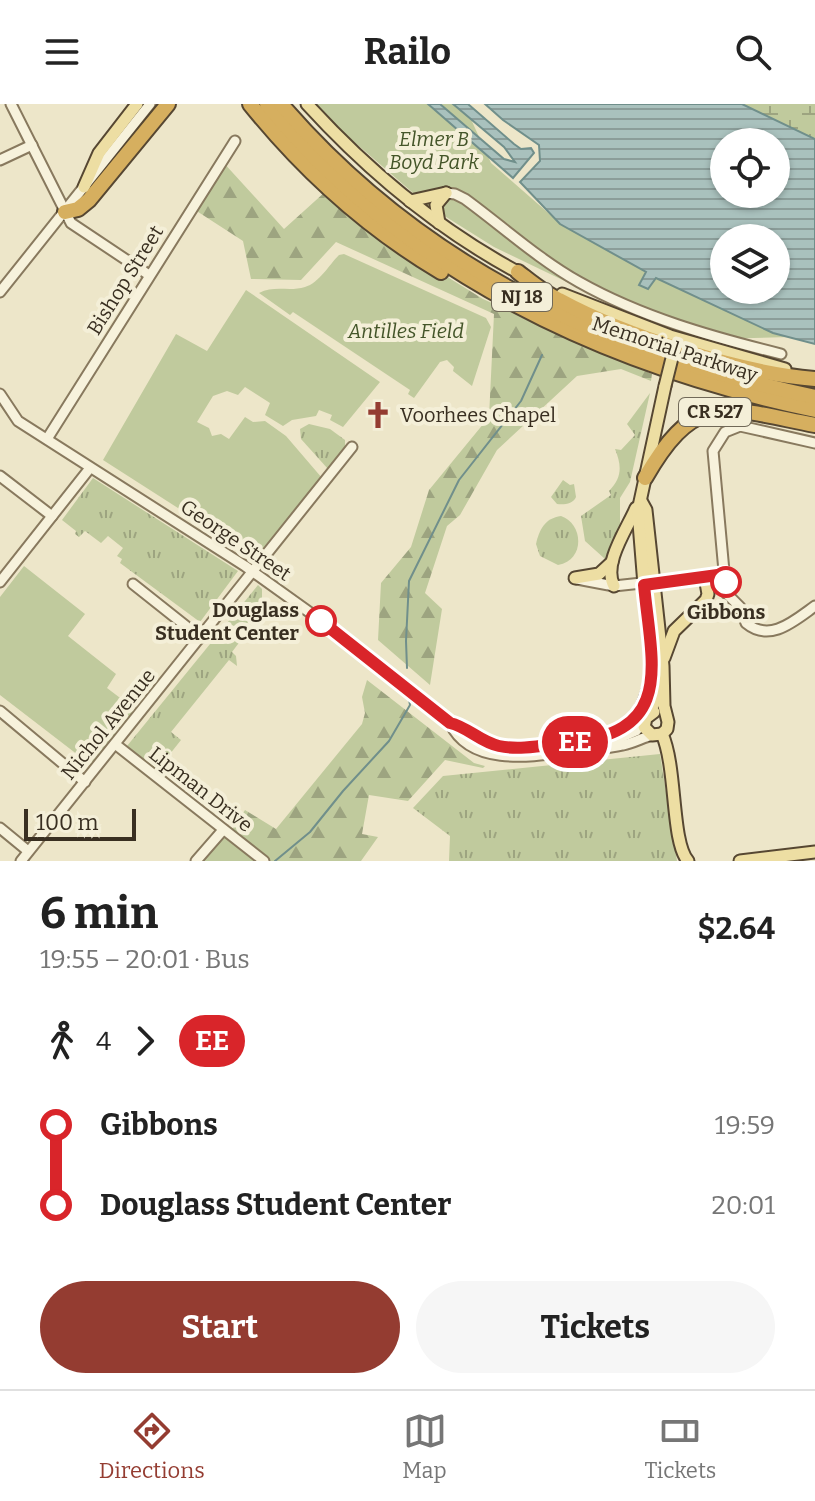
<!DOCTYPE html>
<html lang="en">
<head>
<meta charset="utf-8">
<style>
  body { margin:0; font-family:Bitter,serif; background:#f6f6f6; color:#222; height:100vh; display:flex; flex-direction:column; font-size:30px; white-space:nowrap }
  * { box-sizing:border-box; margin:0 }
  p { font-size:26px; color:#767676 }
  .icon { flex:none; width:44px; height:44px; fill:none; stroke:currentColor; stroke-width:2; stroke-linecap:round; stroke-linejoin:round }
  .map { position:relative; height:757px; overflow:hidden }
  .sheet { display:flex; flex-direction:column; background:#fff; flex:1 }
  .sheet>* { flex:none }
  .badge { padding:0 16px; border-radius:26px; font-size:28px; line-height:52px }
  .controls { position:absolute; left:710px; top:24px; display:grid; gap:16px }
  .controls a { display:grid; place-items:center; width:80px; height:80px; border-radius:50%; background:#fff; box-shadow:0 2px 6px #0004; font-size:40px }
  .scale { position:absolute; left:24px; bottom:20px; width:112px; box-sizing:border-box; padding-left:8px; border:4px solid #392f21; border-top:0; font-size:22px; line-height:28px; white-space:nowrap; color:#392f21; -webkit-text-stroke:6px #f4efd8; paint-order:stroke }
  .map>.badge { position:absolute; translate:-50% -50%; box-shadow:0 0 0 4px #fff }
  .legs { display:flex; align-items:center; gap:12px; height:88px; padding:0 40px; font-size:26px }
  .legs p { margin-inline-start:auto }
  .summary { display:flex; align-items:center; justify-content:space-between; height:136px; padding:0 40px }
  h1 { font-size:44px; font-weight:700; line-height:60px }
  .action { display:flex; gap:16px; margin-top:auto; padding:16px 40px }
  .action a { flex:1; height:92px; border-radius:48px; background:#943c31; color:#fff; font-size:32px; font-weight:700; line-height:92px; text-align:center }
  .action a+a { background:#f6f6f6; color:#222 }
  ul { padding:0 40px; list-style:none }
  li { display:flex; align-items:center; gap:28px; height:80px; font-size:30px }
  li i { display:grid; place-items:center; width:12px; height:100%; margin:0 10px; background:currentColor }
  li i::after { content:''; width:20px; height:20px; margin:-10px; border:6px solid; border-radius:50%; background:#fff }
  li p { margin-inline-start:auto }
  li:first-child i { background:linear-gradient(#0000 50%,currentColor 0) }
  li:last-child i { background:linear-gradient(currentColor 50%,#0000 0) }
  header { display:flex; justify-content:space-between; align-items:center; height:104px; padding:0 40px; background:#fff; font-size:36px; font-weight:700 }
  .dock { display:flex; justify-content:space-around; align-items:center; height:112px; border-top:2px solid #e0e0e0; background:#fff; font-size:22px; color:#767676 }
  .dock a { display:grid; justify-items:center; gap:4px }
  .dock .current { color:#943c31 }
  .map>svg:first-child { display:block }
  .grass { fill:url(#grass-tufts) }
  .forest { fill:url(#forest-firs) }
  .wetland { fill:url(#wetland-marsh) }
  .green { fill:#c0ca9d }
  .water { fill:url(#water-rules); stroke:#708f8b; stroke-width:2; fill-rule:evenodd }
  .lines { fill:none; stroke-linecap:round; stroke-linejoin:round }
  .stream { stroke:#708f8b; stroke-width:2 }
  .minor-casing { stroke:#88795e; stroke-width:13 }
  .major-casing { stroke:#564732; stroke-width:15 }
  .highway-casing { stroke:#564732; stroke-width:18 }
  .minor { stroke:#f7f2dc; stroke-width:9 }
  .major { stroke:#eddea3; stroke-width:11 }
  .highway { stroke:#d6af5f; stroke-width:14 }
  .major-bridge-casing { stroke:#564732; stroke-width:15; stroke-linecap:butt }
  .major-bridge { stroke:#eddea3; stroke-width:11 }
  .line-1-casing { stroke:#fff; stroke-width:18 }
  .line-1 { stroke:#d9252a; stroke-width:12 }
  .stop-1-dot { fill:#fff; stroke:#d9252a; stroke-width:4 }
  .labels { text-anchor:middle; stroke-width:8; stroke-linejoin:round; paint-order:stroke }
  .shield { fill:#f4efd8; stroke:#716958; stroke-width:2 }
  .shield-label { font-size:18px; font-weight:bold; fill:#392f21 }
  .park-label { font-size:20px; font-style:italic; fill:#445529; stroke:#f4efd8 }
  .street-label { font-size:20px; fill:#392f21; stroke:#f4efd8 }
  .poi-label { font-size:20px; fill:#392f21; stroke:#f4efd8; text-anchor:start }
  .stop-label { font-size:20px; font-weight:bold; fill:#392f21; stroke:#f4efd8; text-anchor:end }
</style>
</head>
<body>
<header><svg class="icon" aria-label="menu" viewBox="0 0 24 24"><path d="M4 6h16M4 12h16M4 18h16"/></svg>Railo<svg class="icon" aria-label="search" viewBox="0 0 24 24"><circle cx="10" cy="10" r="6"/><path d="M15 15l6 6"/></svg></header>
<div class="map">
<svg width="815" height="757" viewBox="0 0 815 757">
  <defs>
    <pattern id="grass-tufts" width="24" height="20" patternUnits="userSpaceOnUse" patternTransform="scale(2)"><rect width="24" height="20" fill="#c0ca9d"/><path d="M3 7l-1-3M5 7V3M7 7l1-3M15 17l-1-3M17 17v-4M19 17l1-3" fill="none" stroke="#9da480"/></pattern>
    <pattern id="forest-firs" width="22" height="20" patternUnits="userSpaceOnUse" patternTransform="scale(2)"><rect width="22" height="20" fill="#c0ca9d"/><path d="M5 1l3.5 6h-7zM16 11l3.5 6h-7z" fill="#9da480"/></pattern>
    <pattern id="wetland-marsh" width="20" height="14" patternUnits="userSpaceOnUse" patternTransform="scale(2)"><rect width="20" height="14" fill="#c0ca9d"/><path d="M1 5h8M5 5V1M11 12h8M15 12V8" fill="none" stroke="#9da480"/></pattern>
    <pattern id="water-rules" width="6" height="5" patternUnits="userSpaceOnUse" patternTransform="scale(2)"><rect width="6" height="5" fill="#a9c1bd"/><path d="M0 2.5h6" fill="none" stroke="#8b9d99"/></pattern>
  </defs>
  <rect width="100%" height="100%" fill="#ede6c9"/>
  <g class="grass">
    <path d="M650,289l-20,89 -10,16v27l-15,34 -20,-18 -4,-25 30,-21 -2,-4c13,-13 13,-25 6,-42l6,1 14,-15 -8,-11z"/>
    <path d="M309,320l21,5 15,11v9l-17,20 -27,-30 -1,-10z"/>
    <path d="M93,374l145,93 -38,51 -80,-59 2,-4 -5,-3 6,-8 -15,-12 -7,7 -16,-12 -6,6 -4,-3 1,-3 -14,-11z"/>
    <path d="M563,376l7,5 4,-1 2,13c-3,7 -12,8 -19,7l-6,-7z"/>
    <path d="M561,412c22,7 25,44 -3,49l-18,-9 -4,-12c3,-14 9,-26 25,-28z"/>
    <path d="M258,481l4,4v16l6,5 -16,16 -4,-3 -11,13 4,4 -9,12 4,4 1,10 -8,-6 -58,72 10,8 -19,24 8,7 -5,5 -38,-30z"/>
    <path d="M660,650l17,107h-228l1,-25 -37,-28 30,-32z"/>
  </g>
  <g class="forest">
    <path d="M222,57l62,68 41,-37 40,34 118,73 169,75 -1,7 -30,-12 -44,7 -80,74 -37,65 -13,11 -22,67 17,16 -12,76 -52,-45 3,-57 30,-36 18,-57 60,-73 5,-103 -158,-72 -35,38 -50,-1 -8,-38 -51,-33z"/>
    <path d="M367,576l107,83 11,3 -2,2 -38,-8 -37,41 -39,-6 -7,39 16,3 -17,24h-90l-39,-32 13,-19 31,19 86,-105 3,-11 -3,-16z"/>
  </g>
  <path class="wetland" d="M742,0h73v35l-63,-29z"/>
  <g class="green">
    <path d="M314,0h150l27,59 71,62 228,112 -81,2 -82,-28 -133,-64 -67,-42 -105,-91z"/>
    <path d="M344,150l142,64 5,9 -19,59 -19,-15 1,-4 -7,-7 -7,2 -26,36 -6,-4 2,-4 -117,-78 -3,3 -31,-22c15,-8 31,-1 46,-6 14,-4 24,-22 34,-32z"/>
    <path d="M246,186l134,92 -37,45 -13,-7 2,-5 -13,-5 -3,6 -24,4 -9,6 -18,-11 5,-12 -25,-16 -7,8 -11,-4 -14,5 -16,26 12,6 3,8 9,-2 8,5 16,-22 8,5 12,-1 21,15 36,42 -66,80 -153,-98 73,-126 31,17z"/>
    <path d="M24,462l61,48 -17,22 48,38 -9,14 29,22 -45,55 -91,-70v-98z"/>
    <path d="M232,725l39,32h-72l26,-31z"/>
  </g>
  <g class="water">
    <path d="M428,0h12l64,55 11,3 -11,-15 -51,-43h15l46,40 7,5 10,-1 3,5 -21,25z"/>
    <path d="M485,0h257l73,35v205l-42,-11 -117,-55 -8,11 -9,-4 7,-13 -86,-48 -40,-42 20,-21 -1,-16 -36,-25zM776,38v52h-52v-52zM776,134v52h-52v-52z"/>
  </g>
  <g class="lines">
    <g class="stream">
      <path d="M407,564l-1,-27 3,-60 50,-101 62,-79 21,-46"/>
      <path d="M275,757l35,-29 33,-41 46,-50 21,-36 -1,-6"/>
    </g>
    <g class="minor-casing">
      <g id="minor">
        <path d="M11,0l60,119 78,52"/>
        <path d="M0,56l32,-15"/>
        <path d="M446,89l9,1 10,5c37,27 73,60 114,83 62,35 133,55 202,72"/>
        <path d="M0,188l150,-188"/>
        <path d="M0,290l18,27 227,145 99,71 106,86c21,45 85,33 124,28 16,-2 33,-2 49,-6 10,-2 19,-7 29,-10"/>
        <path d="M47,335l188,-298"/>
        <path d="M815,339l-75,-17 -15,6 -12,19 13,142 14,14 6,16c24,20 48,-2 69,-17"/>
        <path d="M0,372l52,40"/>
        <path d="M577,475l37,7 111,-12"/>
        <path d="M0,478l90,-114"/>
        <path d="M133,480l68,54"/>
        <path d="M0,607l85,71"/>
        <path d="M450,619c17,3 28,17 44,22 24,7 98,-4 126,-7l16,-7 8,-9"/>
        <path d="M115,640l149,117"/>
        <path d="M0,724l28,23"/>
        <path d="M21,757l331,-414"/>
        <path d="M196,757l27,-31"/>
      </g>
    </g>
    <g class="major-casing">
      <g id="major">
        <path d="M307,0c63,69 136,129 218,172"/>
        <path d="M84,83l15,-34 38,-49"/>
        <path d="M410,97l36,-8"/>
        <path d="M439,119l-3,-18 10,-12"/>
        <path d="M562,190l108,42 115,33"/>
        <path d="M641,397l5,9 17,156 1,40 4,16 -1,7 -5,5"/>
        <path d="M575,474l24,-4 13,-12"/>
        <path d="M614,482c-12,-22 13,-57 22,-78"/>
        <path d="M664,554l10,-27 32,-31 2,-6 -3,-17"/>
        <path d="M654,608l-8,6 -2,9 8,8 10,-1"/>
        <path d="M648,610l8,-14 1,-17 -12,-86 -7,-86 27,-125"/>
        <path d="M662,630c15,33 9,108 26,127"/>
        <path d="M592,636c43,-12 50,-25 61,-67"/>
        <path d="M740,757l75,-9"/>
      </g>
    </g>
    <g class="highway-casing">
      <g id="highway">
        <path d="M250,0c54,67 117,124 191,168"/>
        <path d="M267,0c138,169 338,262 548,306"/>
        <path d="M281,0c141,164 325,249 534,293"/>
        <path d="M65,108l13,-3 11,-9 79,-96"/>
        <path d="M518,168c13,10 26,21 41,28 66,36 181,73 256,79"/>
        <path d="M645,374c51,-89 81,-70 170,-53"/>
      </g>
    </g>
    <use href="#minor" class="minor"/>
    <use href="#major" class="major"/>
    <use href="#highway" class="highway"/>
    <g class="major-bridge-casing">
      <path id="major-bridge" d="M665,282l9,-36"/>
    </g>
    <use href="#major-bridge" class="major-bridge"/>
  </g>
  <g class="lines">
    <g class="line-1-casing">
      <path id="line-1" d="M321,517l129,102c18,4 30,19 49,23 23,5 50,-2 73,-4 104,-10 79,-81 72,-157l81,-11 1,8"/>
    </g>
    <use href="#line-1" class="line-1"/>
  </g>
  <defs>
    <g id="church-bare" transform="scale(2.16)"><path d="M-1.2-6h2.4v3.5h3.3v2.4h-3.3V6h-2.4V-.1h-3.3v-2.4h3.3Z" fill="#943c31" stroke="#f4efd8" stroke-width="2.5" paint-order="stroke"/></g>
  </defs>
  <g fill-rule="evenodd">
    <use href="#church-bare" x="378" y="311"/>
  </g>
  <g class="stop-1-dot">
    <circle cx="726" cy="478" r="14"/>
    <circle cx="321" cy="517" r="14"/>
  </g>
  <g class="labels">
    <g class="shield">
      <rect x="492" y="179" width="60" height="28" rx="6"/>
      <rect x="679" y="294" width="72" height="28" rx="6"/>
    </g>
    <g class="shield-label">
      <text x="522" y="199">NJ 18</text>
      <text x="715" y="314">CR 527</text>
    </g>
    <g class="park-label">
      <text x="434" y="42">Elmer B<tspan x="434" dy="23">Boyd Park</tspan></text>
      <text x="406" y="234">Antilles Field</text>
    </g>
    <g class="street-label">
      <text transform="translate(125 176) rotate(-58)" y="7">Bishop Street</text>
      <text transform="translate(675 245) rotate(18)" y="7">Memorial Parkway</text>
      <text transform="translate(236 436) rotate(34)" y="7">George Street</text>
      <text transform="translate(108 620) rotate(-51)" y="7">Nichol Avenue</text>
      <text transform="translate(201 685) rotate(38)" y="7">Lipman Drive</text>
    </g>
    <g class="poi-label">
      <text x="400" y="318">Voorhees Chapel</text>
    </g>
    <g class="stop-label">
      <text x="299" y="513">Douglass<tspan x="299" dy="23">Student Center</tspan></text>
      <text x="726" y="515" text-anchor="middle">Gibbons</text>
    </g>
  </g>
</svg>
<div class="controls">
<a><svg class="icon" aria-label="locate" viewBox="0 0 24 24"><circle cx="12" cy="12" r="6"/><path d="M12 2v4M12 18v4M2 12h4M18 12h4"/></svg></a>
<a><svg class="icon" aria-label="layers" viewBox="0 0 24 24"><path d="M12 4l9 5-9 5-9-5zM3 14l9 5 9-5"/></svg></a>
</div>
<div class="scale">100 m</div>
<b class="badge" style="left:575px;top:638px;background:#d9252a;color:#fff">EE</b>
</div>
<section class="sheet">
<div class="summary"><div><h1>6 min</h1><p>19:55 – 20:01 · Bus</p></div><b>$2.64</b></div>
<div class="legs"><svg class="icon" aria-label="walk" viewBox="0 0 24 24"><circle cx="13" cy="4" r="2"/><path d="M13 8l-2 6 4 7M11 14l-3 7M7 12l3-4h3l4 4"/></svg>4<svg class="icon" aria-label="forward" viewBox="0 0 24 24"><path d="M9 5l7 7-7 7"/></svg><b class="badge" style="background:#d9252a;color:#fff">EE</b></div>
<ul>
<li><i style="color:#d9252a"></i><b>Gibbons</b><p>19:59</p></li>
<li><i style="color:#d9252a"></i><b>Douglass Student Center</b><p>20:01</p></li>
</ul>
<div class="action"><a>Start</a><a>Tickets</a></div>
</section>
<nav class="dock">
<a class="current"><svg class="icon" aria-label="directions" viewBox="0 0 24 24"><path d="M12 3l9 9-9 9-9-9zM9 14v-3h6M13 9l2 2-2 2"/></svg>Directions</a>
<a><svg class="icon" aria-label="map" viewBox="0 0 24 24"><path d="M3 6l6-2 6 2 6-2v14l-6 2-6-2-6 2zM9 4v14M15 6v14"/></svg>Map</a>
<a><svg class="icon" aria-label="tickets" viewBox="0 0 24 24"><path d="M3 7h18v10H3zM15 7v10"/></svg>Tickets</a>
</nav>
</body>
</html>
